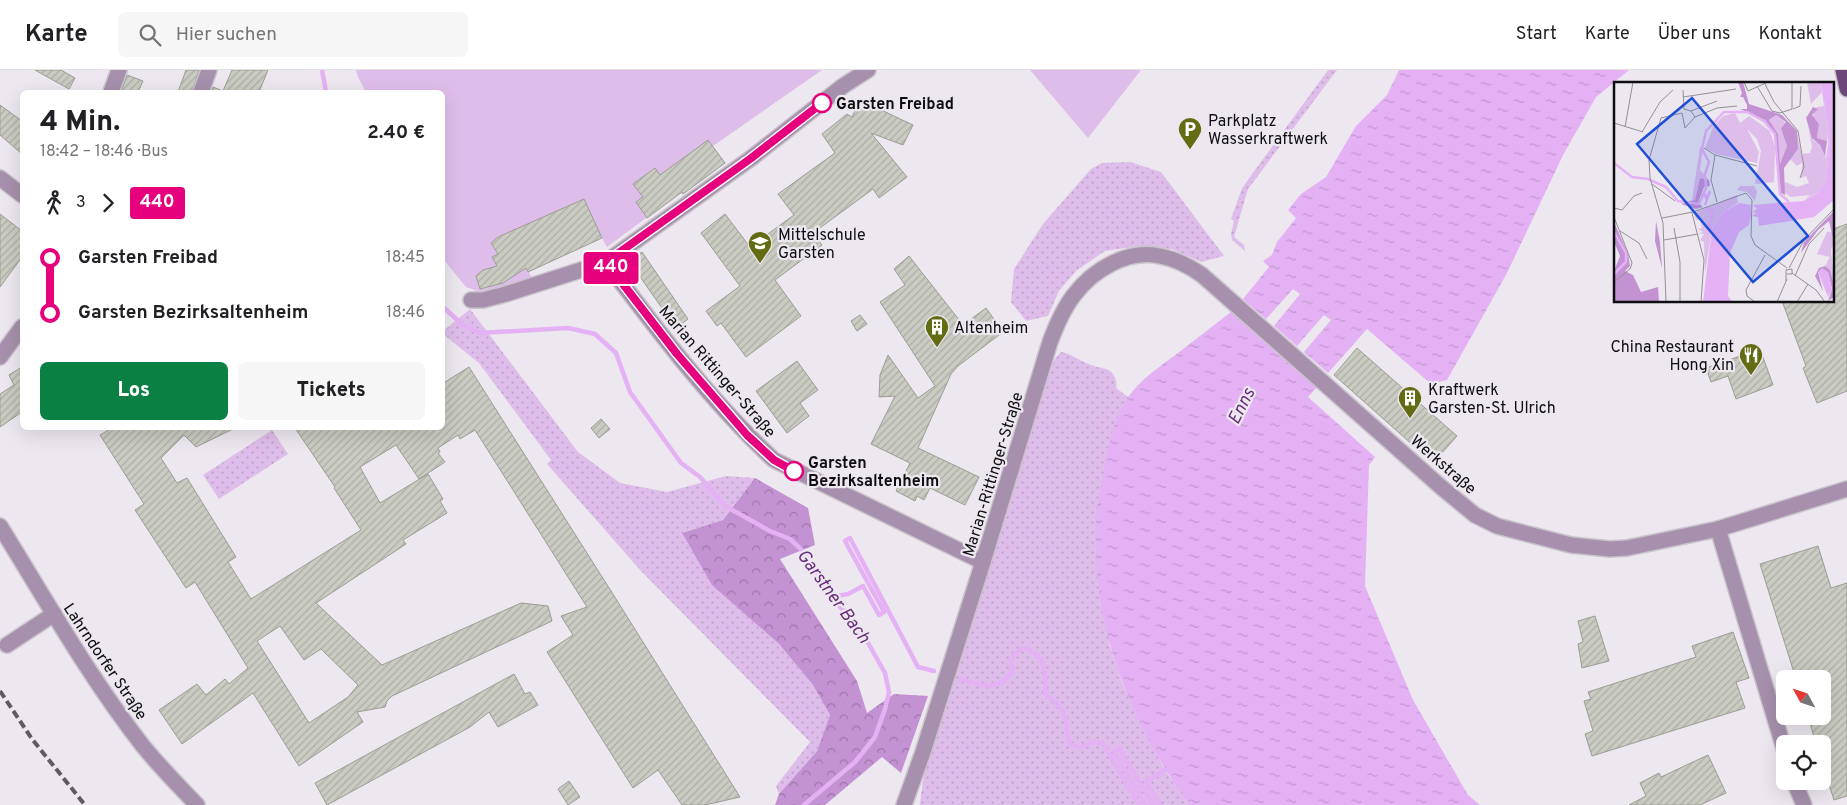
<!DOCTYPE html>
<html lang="de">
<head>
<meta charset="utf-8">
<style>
  body { margin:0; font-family:Overpass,sans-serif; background:#f6f6f6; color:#202124; height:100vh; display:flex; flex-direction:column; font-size:19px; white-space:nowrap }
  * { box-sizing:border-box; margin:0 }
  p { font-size:16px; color:#757577 }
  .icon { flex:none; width:28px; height:28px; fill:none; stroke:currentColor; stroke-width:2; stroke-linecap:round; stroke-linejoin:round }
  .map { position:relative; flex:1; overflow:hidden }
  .side { position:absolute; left:20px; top:20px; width:425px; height:340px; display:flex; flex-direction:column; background:#fff; border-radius:8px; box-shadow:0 5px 20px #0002 }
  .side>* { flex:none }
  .badge { padding:0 10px; border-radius:4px; font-size:18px; line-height:32px }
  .needle { width:32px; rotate:310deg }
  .controls { position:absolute; left:1776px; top:600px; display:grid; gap:10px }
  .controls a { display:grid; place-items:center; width:55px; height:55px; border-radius:8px; background:#fff; box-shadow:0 5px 20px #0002; font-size:25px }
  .map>.badge { position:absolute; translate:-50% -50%; box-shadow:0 0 0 2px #fff }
  .legs { display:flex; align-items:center; gap:8px; height:55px; padding:0 20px; font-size:16px }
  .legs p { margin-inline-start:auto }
  .head { display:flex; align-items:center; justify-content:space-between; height:85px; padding:0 20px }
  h1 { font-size:28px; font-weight:800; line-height:38px }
  .cta { display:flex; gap:10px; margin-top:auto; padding:10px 20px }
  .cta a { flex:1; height:58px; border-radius:8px; background:#0b8043; color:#fff; font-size:20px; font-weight:800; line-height:58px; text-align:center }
  .cta a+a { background:#f6f6f6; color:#202124 }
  ul { padding:0 20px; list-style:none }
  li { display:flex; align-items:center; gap:18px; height:55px; font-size:19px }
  li i { display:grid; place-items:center; width:8px; height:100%; margin:0 6px; background:currentColor }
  li i::after { content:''; width:12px; height:12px; margin:-6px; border:4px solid; border-radius:50%; background:#fff }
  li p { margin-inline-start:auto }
  li:first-child i { background:linear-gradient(#0000 50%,currentColor 0) }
  li:last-child i { background:linear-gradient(currentColor 50%,#0000 0) }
  header { display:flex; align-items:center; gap:30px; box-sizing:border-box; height:70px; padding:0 25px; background:#fff; border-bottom:1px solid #e0e0e0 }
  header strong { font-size:24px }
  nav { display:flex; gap:28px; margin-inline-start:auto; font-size:18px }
  .search { width:350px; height:45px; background:#f6f6f6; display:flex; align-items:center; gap:12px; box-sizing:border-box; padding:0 18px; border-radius:8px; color:#757577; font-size:19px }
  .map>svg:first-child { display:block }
  .grass { fill:url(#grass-dots) }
  .forest { fill:url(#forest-crowns) }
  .park { fill:#dfbdea }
  .water { fill:url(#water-ripples) }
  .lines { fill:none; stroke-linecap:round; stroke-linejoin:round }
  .stream { stroke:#e4b1f5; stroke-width:4.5 }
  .building { fill:url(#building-hatch); stroke:#9b9d94; fill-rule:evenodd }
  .minor-casing { stroke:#c9c4cb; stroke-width:18 }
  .major-casing { stroke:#c9c4cb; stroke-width:18 }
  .minor { stroke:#a690ad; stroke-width:15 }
  .major { stroke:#6d4779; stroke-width:15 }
  .rail { stroke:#5f5b60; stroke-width:4; stroke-dasharray:8 4; stroke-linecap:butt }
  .line-1-casing { stroke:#fff; stroke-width:11 }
  .line-1 { stroke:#e6007e; stroke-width:8 }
  .stop-1-dot { fill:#fff; stroke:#e6007e; stroke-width:2.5 }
  .labels { text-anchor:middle; stroke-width:4.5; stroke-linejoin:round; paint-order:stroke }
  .stop-label { font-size:16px; font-weight:bold; fill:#0f0d10; stroke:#ede7ef; text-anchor:start }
  .poi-label { font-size:16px; fill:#0f0d10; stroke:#ede7ef; text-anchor:start }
  .street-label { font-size:16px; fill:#0f0d10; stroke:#ede7ef }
  .water-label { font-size:18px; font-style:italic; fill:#682c7a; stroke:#ede7ef }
  .inset-river { fill:none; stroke:#e4b1f5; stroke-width:2.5 }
  .inset-road { fill:none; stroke:#949096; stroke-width:1 }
  .view { fill:#1d4ed8; fill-opacity:0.15; stroke:#1d4ed8; stroke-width:2.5 }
  .inset-edge { fill:none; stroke:#0f0d10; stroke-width:2.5 }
</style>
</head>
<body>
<header>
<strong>Karte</strong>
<div class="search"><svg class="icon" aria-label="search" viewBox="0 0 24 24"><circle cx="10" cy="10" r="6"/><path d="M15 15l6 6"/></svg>Hier suchen</div>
<nav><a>Start</a><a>Karte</a><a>Über uns</a><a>Kontakt</a></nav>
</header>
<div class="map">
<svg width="1847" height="735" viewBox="0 0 1847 735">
  <defs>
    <pattern id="grass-dots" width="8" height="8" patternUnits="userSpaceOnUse" patternTransform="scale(1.25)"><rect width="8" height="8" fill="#dfbdea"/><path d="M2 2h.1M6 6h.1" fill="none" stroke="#bea1c8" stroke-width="1.8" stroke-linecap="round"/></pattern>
    <pattern id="forest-crowns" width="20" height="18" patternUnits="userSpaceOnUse" patternTransform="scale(1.25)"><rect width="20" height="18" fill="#c392d3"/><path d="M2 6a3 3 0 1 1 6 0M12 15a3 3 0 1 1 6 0" fill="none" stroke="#9d76aa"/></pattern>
    <pattern id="water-ripples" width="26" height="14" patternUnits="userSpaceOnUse" patternTransform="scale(1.25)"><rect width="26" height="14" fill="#e4b1f5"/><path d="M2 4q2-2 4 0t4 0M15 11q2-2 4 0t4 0" fill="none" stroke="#c297d1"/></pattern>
    <pattern id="building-hatch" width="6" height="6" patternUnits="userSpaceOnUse" patternTransform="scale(1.25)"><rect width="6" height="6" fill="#caccc3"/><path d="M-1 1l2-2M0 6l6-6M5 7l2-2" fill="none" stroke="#acaea6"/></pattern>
  </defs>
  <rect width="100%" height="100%" fill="#ede7ef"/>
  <g class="grass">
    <path d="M1328,0h9l-89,119 -14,48 10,8 1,6 -13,-11 -1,-6 3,-13 -3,-2 11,-31z"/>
    <path d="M1130,92l31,10 63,84 -23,6 -29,-13 -34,-3 -33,5 -29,20 -17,20 -11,25 -22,5 -15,-19 3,-33 29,-45 48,-55 11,-6z"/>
    <path d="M470,239l108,143 42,31 47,9 59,-16 29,2 -32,42 -41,13 30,51 67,60 34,41 17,30 -13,36 -38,43 -3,-8 34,-44 -169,-171 -94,-107 4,-4 -72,-97 -36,-29 -1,-2z"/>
    <path d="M1061,282c12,2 21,11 33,14 6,2 14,2 18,7 4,5 5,10 4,15l12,9 -7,13 -12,233 13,40 16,36 27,51 24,35h-269c4,-50 24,-99 40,-147 23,-68 46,-137 65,-207 7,-24 18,-83 36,-99z"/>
    <path d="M272,360l16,24 -69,45 -16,-24z"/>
  </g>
  <path class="forest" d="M755,408l53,30 7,37 -35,14 77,122 10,32 27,-19 34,2 -27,77 -19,-16 -57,48h-50l4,-11 38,-43 13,-36 -17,-30 -34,-41 -67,-59 -30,-52 41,-13z"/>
  <g class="park">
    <path d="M356,0h466l-109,76 12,17 -42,31 -2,-2 -74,55 -5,-9 -74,33 5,8 -50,14 -17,-6 -23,-28 -1,-167h-76l-8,-15z"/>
    <path d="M1030,0h111l-53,68z"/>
  </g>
  <g class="water">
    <path d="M1399,0h230l-33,27 -33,58 -56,118 -60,107 -16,4 -64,-55 -39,44 -24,-21 27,-32 -7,-5 -27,31 -23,-20 26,-32 -7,-5 -27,30 -23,-20 26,-32 -6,-6 9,-6 5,-13 19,-24 -8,-8 13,-16 25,-17 30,-51 31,-31z"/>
    <path d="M1231,242l86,75 -9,10 67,60 -6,8 -4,121 48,114 55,95 12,10h-291c-54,-76 -91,-162 -93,-255 0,-10 -1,-21 0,-31 1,-16 5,-32 8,-48 4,-24 10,-55 25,-75 11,-16 29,-28 45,-40 19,-15 38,-29 57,-44z"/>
  </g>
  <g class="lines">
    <g class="stream">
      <path d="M322,0l4,22"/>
      <path d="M442,236l21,19 17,8 88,-5 27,6 21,19 14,39 51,71 19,14 25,29 45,25 20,8 15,14 27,44 31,37 22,39 4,19 -4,17 -10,28 -20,25 -51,43"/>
      <path d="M832,527l16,-3 15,-8 16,29 5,-3 -39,-71 5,-3 68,129 16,4"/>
      <path d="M960,609c21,6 40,15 53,-10 -4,-11 1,-16 10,-21 24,5 23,26 22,46 8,6 17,12 20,22 3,9 0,18 5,28l9,4c10,-5 16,-9 25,-3l35,60"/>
      <path d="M1146,735l-32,-54 5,-3 34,57"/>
      <path d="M1160,735l-14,-24 19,-11"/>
    </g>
  </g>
  <g class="building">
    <path d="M35,0h26l14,8 -6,11z"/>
    <path d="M186,0h13l-7,22h-14z"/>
    <path d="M232,0h36l-9,22h-48l2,-5 10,4z"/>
    <path d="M127,5l16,6 -5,11h-17z"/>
    <path d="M860,30l53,25 -10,20 -32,-12 36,44 -28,21 -6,-9 -60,44 9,12 -47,35 26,36 -55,41 -25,-34 -4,3 -11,-15 34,-25 -39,-53 24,-19 25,33 44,-32 -16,-21 57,-41 -13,-19 25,-20 5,3z"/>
    <path d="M0,35l22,16v33l-22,-19z"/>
    <path d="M708,70l17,23 -42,31 -1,-2 -35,26 -11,-16 7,-5 -10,-13 22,-16 5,7z"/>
    <path d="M584,129l18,39 -74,34 -2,-4 -23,15 -23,6 -4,-13 7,-6 14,-4 -5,-9 6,-3 -7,-11 7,-6z"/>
    <path d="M0,144l22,17v26l-22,30z"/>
    <path d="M1847,154v167l-30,12 -14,-35 3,-2 -24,-65h51v-72z"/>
    <path d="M642,182l46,67 -12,9 -47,-67z"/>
    <path d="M909,186l54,69 23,-17 17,24 -45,34 -7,8 -33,74 61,29 -14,28 -35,-17 -6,12 -7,-4 -2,5 -19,-10 14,-28 -39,-19 24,-48 -16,1 1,-22 8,-20 30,43 17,-12 -55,-84 25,-17 -11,-16z"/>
    <path d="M860,245l7,9 -10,7 -6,-10z"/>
    <path d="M1357,278l100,88 -24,27 -99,-88z"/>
    <path d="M1760,279l13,36 -37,14 -8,-23 -17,6 -5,-14z"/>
    <path d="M797,291l21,29 -18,13 9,13 -22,17 -31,-42z"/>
    <path d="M22,297v45l-22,15v-33l14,-9 -5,-10z"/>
    <path d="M469,297l142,224 129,206 -35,8h-23l-24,-35 -25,18 -86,-136 26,-17 -12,-19 26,-9 -112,-177 -15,9 -2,-4 -20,13 2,4 -2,1 7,9 -26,17 -23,-34 -36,22 20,36 48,-29 15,25 -3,2 7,12 -44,27 3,4 -90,59 66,62 139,-62 27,3 4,15 -160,75 -5,5 -2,6 -28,5 6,10 -64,44 -46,-73 -71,51 -23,-34 38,-26 9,11 19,-16 4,5 19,-16 -53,-86 -9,6 -51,-78 9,-6 -44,-69 12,-7h123l-39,19 -12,-12 -23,23 16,25 10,-5 49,79 -8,5 23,37 110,-69 -27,-42 1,-1 -40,-59h147v-44zM280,556l24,34 17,-11 37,36 -10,12 -39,26 -52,-82z"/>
    <path d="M601,349l9,10 -11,9 -8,-10z"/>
    <path d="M1818,476l13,42 16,-5v213l-13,4 -12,-37v-19h-6l-8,-28h14v-37h-26l-36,-115z"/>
    <path d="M1595,546l14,45 -27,7 -4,-24 5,-2 -5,-21z"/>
    <path d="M1733,562l16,46 -13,4 9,26 -153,48 -7,-22 8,-3 -9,-30 7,-2 -3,-7 108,-35 -4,-11z"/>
    <path d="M514,604l11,20 5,-2 8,13 -40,22 -9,-15 -19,15 -143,78 -12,-22z"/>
    <path d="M1708,685l18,38 -26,12h-71l17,-9 -6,-13 19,-10 2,4z"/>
    <path d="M569,711l11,16 -12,8 -10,-16z"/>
  </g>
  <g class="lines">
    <g class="minor-casing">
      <g id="minor">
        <path d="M111,22l8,-22"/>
        <path d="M201,22l8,-22"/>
        <path d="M0,108l22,17"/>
        <path d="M606,192c52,69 105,140 168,198l209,102"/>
        <path d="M471,230h12l23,-6 100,-32 144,-103 93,-73 25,-16"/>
        <path d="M0,287l22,-30"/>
        <path d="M0,456c46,74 89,151 143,220 17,21 36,40 54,59"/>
        <path d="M1718,459l67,223"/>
        <path d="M7,575l47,-31"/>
        <path d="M1794,711l10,24"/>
        <path d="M904,735l19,-53 60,-190 67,-220c6,-16 13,-33 24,-47 19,-25 53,-46 86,-39 16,3 29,10 42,19l239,212 34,28 22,11 74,19 39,4 17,-1 91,-19 129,-40"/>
      </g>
    </g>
    <g class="major-casing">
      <path id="major" d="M1843,0l4,19"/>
    </g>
    <use href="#minor" class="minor"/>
    <use href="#major" class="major"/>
    <path class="rail" d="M0,621l32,48 53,66"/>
  </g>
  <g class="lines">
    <g class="line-1-casing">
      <path id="line-1" d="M794,401l-20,-11 -27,-25 -70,-81 -71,-92 144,-103 72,-56"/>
    </g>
    <use href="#line-1" class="line-1"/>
  </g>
  <defs>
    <g id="parking-pin" transform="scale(1.25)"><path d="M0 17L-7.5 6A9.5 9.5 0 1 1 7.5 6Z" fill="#636c13" stroke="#ede7ef"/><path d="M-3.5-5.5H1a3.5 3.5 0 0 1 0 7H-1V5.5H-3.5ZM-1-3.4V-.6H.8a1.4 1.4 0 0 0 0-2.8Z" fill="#fff"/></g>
    <g id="school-pin" transform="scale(1.25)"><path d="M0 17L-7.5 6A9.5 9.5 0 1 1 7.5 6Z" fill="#636c13" stroke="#ede7ef"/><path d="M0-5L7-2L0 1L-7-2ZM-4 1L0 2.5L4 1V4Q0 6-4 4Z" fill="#fff"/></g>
    <g id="building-pin" transform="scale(1.25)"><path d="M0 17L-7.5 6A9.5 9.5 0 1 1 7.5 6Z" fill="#636c13" stroke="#ede7ef"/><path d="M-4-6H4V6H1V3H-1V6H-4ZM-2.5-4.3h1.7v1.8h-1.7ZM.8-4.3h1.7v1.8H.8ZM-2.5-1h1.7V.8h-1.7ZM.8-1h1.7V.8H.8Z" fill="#fff"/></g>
    <g id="restaurant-pin" transform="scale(1.25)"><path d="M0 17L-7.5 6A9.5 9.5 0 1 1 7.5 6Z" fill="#636c13" stroke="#ede7ef"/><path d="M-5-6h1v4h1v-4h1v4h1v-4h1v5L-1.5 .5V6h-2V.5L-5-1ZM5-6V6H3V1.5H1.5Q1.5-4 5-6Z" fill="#fff"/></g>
  </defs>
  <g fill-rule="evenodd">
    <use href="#parking-pin" x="1190" y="59"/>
    <use href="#school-pin" x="760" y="173"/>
    <use href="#building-pin" x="937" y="257"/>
    <use href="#restaurant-pin" x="1751" y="285"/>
    <use href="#building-pin" x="1410" y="328"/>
  </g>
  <g class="stop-1-dot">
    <circle cx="822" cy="33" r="9"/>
    <circle cx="794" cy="401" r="9"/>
  </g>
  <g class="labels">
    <g class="stop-label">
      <text x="836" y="39">Garsten Freibad</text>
      <text x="808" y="398">Garsten<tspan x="808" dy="18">Bezirksaltenheim</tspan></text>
    </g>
    <g class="poi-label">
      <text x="1208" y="56">Parkplatz<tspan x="1208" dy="18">Wasserkraftwerk</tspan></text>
      <text x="778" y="170">Mittelschule<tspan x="778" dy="18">Garsten</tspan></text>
      <text x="954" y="263">Altenheim</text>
      <text x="1734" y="282" text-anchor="end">China Restaurant<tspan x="1734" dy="18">Hong Xin</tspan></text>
      <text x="1428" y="325">Kraftwerk<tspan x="1428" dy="18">Garsten-St. Ulrich</tspan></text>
    </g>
    <g class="street-label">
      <text transform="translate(718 301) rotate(49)" y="6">Marian Rittinger-Straße</text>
      <text transform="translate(1444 394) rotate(41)" y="6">Werkstraße</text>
      <text transform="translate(992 404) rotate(-73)" y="6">Marian-Rittinger-Straße</text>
      <text transform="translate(106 591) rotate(56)" y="6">Lahrndorfer Straße</text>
    </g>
    <g class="water-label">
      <text transform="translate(1241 336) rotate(-63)" y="6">Enns</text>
      <text transform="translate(834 526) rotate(54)" y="6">Garstner Bach</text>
    </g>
  </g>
  <g transform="translate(1614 12)">
    <rect width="220" height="220" fill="#ede7ef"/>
    <path d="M193,0h14l9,56 -4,42 -8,13 -13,6 5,-4 -19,2 -6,-4 -1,-6 1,-5 12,5 12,-4 -3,-7 -5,2 2,-24 7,-1 2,-6 -4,-22 5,15 7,5 6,13 2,-14 -1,-11v8l-10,-3 2,-14 -7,-6 5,-11 7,-1 -2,-14 -11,12zM162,33l10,8 -4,3 5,20 -7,18 -2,-30 -9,-14zM182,46l7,34 -6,4 -7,-7 8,-10zM86,65l3,1 -3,22 9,10 -9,-2 -5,23 -9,1 6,-2zM126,104h14l3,5 -2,10 -8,-9 -10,-2zM123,113l1,8 -15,9 -11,17 -7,44 -1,-31 -4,-2 4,-6h-5l4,-2 -5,-3 4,-1 -2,-9 -4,1 -2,-7zM213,150h5l2,11 -3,7 3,35 -4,-15 -5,-4 5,-9 -13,-3z" fill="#dfbdea"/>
    <path d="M124,0h5l6,22 33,11 15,16 1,18 -14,19 1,27 -4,-2 -6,-59 -10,-14 -25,-11h7v-4l-4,-8h-3l2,-4zM162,33l10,7 -5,6 6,18 -7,18 -2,-30 -9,-14zM199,25l5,2 -6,6 7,9 -2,14 10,3 -2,15 -5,-11 -8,-7 -6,-20zM86,96l9,2 1,6 -6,1 -6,16 5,4 -7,2 -15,-5 14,-4zM220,129v32l-5,-22 -11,9 -17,23 3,-11zM42,139l4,21 2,26 -7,-27zM0,140l14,32 2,12 -5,5 8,4 8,17 17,-5 1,15h-45v-31l6,-15 -6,-14zM211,184l5,4 4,15v12l-6,4 4,-12 -4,-17h-10l5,19 -8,-15 4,-8z" fill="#c392d3" fill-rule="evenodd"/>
    <path d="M121,31l5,10 9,-7 21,15 5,16 -1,35 -19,2 6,-33 -4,-12 -10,-10 12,23 -2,11 -41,-9 -11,-6 9,-23 9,-9z" fill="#dfbdea"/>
    <path d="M207,0h13v118l-20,17 -55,9 -1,-9 -6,-1 4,-3 -4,-1 5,-3 -4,-4 50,-4 15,-8 8,-13 4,-42zM126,121l11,2v11l-2,9 -10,7 -9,21 -2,43 4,6h-29l9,-73 11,-17zM208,186l6,4 4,17 -4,8 -10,-25z" fill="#e4b1f5"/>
    <path class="inset-river" d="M0,81l18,14 16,2 18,8 12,14 21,3 7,-16 -1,-14 4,-12 -7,-13 4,-18 18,-19h23l17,9 11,13 5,60 9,8M90,111l2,5 4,-7 -5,14M92,126l7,3 -5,20 3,-7 -2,7 3,-2M0,150l12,21v9l-12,12"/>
    <path class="inset-road" d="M130,0l4,9 20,-9M150,0l10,20 24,29 6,36 -4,11M143,4l15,25 8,2 12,-4v-27M69,8l1,19M69,15l53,-8M70,27l7,2 4,6 -10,11M179,27l7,-3 1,-20M77,29l26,-10M68,31l3,15M81,35l22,-9 20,-2M0,41l29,9M11,45l8,-45M28,50l18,-30 13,-12M90,66l11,7 42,11M101,73l-4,25 6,22M38,102l23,17M0,126l8,2 12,-14 8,-3M78,131l12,47 -3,42M0,135l18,46 -2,6 -16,13M48,136l31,-6 53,-19 6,7 -1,36 4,9 32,23M60,146l6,34v40M6,149l19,12 8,16M50,158l34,-6M175,186l15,-28 30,-31M178,191l24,17 9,12M181,194l14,-32 15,-16M172,199v-11l6,-1v5h-5M52,220l-3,-79 -13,-45 -1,-18 12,-42 21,-5M141,220l-8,-6 -1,-6 19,-35M163,220l10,-23M183,220l11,-18"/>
    <path class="view" d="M78,16l116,138 -55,46 -116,-138z"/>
    <rect width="220" height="220" class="inset-edge"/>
  </g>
</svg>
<div class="controls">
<a><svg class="needle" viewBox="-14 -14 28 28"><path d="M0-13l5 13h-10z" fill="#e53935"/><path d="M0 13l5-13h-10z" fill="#757577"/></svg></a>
<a><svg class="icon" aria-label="locate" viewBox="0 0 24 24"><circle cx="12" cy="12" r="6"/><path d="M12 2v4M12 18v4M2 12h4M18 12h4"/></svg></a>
</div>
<b class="badge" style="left:611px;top:198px;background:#e6007e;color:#fff">440</b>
<section class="side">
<div class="head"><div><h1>4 Min.</h1><p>18:42 – 18:46 · Bus</p></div><b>2.40 €</b></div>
<div class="legs"><svg class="icon" aria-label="walk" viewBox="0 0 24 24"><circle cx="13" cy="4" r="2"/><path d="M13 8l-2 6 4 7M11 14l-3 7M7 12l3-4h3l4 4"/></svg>3<svg class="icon" aria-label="forward" viewBox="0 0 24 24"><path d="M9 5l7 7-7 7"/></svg><b class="badge" style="background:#e6007e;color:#fff">440</b></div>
<ul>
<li><i style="color:#e6007e"></i><b>Garsten Freibad</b><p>18:45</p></li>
<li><i style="color:#e6007e"></i><b>Garsten Bezirksaltenheim</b><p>18:46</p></li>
</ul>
<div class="cta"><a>Los</a><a>Tickets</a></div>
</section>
</div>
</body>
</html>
